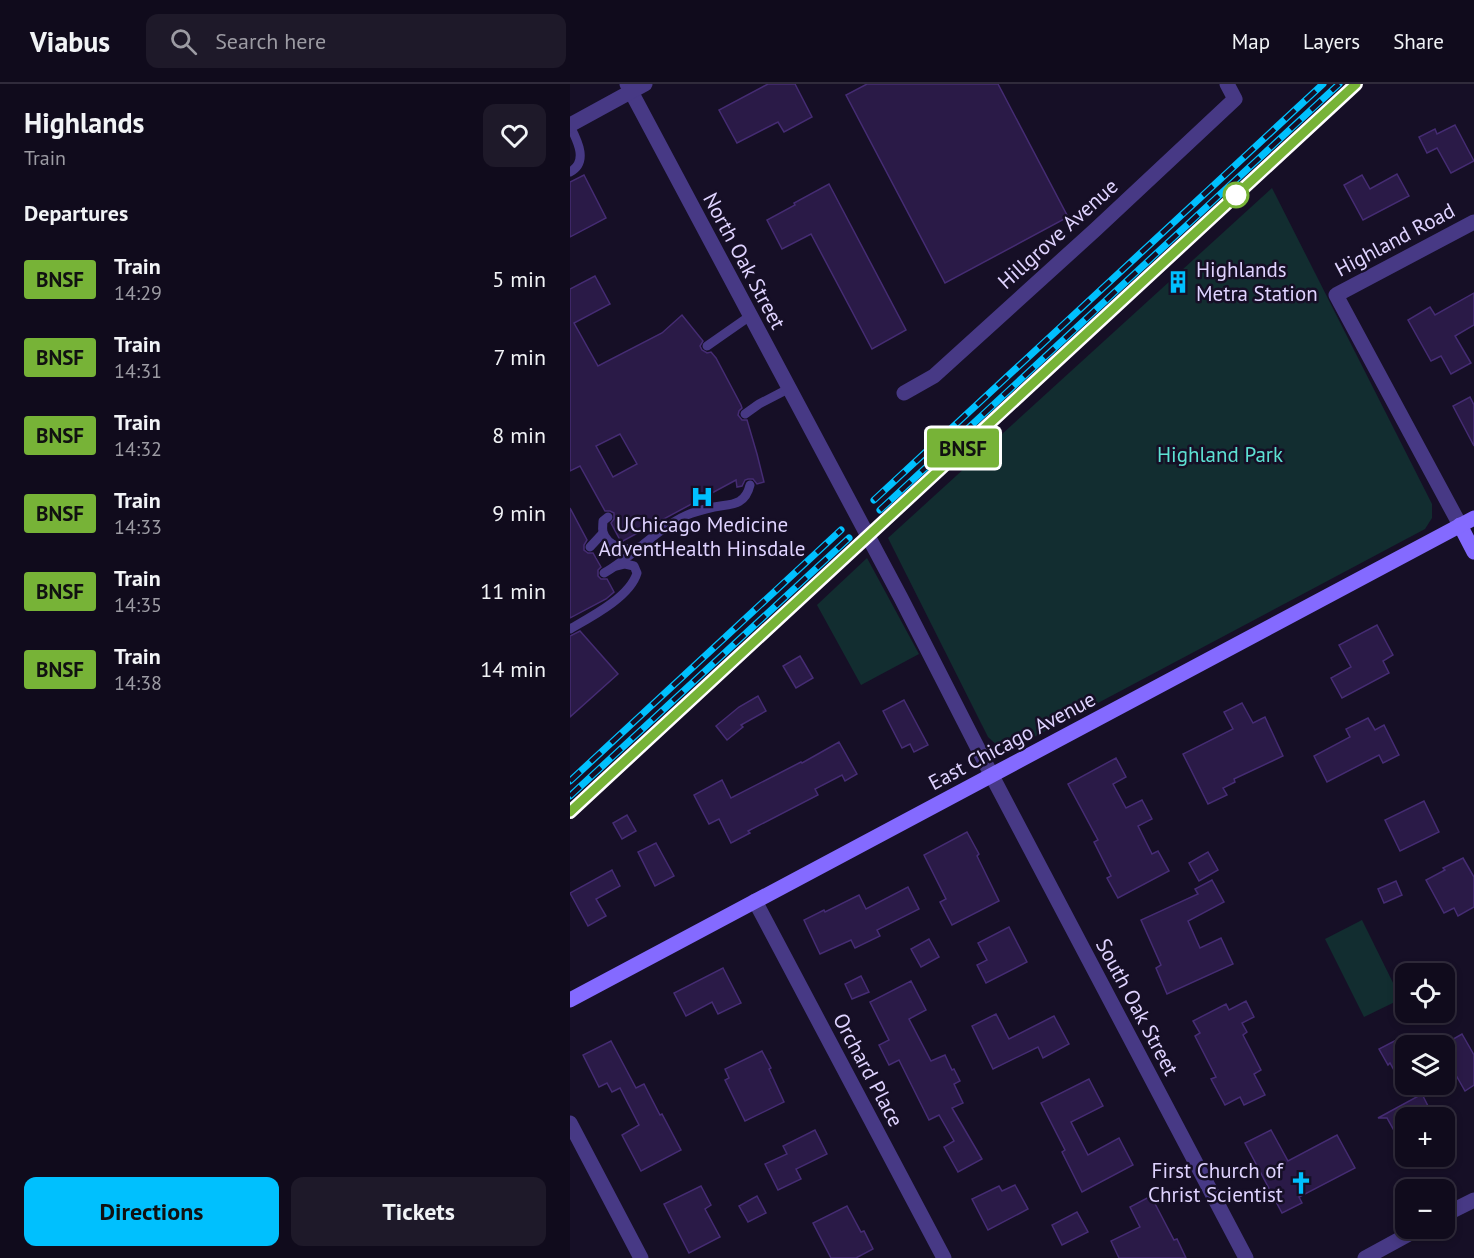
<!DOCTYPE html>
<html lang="en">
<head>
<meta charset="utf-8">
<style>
  body { margin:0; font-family:"PT Sans",sans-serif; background:#1e1929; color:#f1f3f6; height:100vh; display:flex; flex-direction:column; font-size:22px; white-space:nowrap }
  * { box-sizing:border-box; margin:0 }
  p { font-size:20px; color:#9c9ba3 }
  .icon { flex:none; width:33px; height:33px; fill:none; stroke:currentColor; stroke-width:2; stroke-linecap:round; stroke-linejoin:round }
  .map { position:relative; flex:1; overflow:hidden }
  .side { display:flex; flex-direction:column; background:#100b1c; width:570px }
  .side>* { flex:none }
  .badge { padding:0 12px; border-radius:4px; font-size:21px; line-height:39px }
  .fabs { position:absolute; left:825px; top:879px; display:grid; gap:12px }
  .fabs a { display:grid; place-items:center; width:60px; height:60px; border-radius:12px; background:#100b1c; box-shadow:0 3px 9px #0003,0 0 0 2px #302b3b; font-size:30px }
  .map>.badge { position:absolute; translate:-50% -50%; box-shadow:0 0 0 3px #fff }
  h2 { padding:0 24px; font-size:22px; line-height:54px }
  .round { display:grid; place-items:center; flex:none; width:63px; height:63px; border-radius:12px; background:#1e1929 }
  .headline { display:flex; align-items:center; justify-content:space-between; height:102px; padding:0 24px }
  h1 { font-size:28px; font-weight:800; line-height:45px }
  .primary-button { display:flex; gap:12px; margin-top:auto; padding:12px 24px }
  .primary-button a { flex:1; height:69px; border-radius:12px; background:#00c0fe; color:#111; font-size:24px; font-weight:800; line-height:69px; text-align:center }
  .primary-button a+a { background:#1e1929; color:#f1f3f6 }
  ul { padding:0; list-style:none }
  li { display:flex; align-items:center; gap:18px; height:78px; padding:0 24px }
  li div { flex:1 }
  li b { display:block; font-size:22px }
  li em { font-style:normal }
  li .badge { min-width:66px; font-weight:700; text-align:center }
  header { display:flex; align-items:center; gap:36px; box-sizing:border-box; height:84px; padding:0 30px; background:#100b1c; border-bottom:2px solid #302b3b }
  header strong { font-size:28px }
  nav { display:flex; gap:33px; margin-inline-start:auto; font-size:21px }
  .search { width:420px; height:54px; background:#1e1929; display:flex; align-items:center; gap:15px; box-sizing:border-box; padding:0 21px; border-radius:12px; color:#9c9ba3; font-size:22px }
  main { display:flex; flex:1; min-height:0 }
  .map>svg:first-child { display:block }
  .green { fill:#122d30 }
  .building { fill:#2a1a47; stroke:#452c73; stroke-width:1.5; fill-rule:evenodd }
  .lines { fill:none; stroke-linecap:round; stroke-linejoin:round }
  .lane { stroke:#473985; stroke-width:9 }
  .street { stroke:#473985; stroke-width:15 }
  .secondary { stroke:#846aff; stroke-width:15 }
  .rail-casing { stroke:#00c0fe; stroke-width:7 }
  .rail { stroke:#160f26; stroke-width:4.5; stroke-dasharray:14; stroke-linecap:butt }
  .line-casing { stroke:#fff; stroke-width:14 }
  .line { stroke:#77b337; stroke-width:9 }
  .stop-dot { fill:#fff; stroke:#77b337; stroke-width:3 }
  .labels { text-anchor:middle; stroke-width:5; stroke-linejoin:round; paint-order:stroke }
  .street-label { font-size:21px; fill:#dfd3ff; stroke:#160f26 }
  .poi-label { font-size:21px; fill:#dfd3ff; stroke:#160f26; text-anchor:start }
  .park-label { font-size:21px; fill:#5de1d3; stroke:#160f26 }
</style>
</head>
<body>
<header>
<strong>Viabus</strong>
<div class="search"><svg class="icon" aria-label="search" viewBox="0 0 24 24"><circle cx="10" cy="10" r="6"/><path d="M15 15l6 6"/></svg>Search here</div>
<nav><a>Map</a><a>Layers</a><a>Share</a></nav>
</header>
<main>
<section class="side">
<div class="headline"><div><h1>Highlands</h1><p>Train</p></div><a class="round"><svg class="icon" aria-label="heart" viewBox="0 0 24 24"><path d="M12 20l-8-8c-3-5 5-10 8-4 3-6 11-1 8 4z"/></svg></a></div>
<h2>Departures</h2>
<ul>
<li><span class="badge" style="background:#77b337;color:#111">BNSF</span><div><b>Train</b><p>14:29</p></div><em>5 min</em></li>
<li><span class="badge" style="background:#77b337;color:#111">BNSF</span><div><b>Train</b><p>14:31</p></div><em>7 min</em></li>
<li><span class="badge" style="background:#77b337;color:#111">BNSF</span><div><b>Train</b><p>14:32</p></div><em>8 min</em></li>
<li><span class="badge" style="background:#77b337;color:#111">BNSF</span><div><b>Train</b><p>14:33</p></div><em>9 min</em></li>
<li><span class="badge" style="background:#77b337;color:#111">BNSF</span><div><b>Train</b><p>14:35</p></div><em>11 min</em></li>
<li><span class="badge" style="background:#77b337;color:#111">BNSF</span><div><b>Train</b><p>14:38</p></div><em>14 min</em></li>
</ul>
<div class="primary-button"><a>Directions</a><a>Tickets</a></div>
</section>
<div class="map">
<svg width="904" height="1174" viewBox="0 0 904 1174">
  <rect width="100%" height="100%" fill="#160f26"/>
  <g class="green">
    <path d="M702,104l160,316v14l-7,11 -408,217 -9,3 -8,-1 -12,-11 -100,-199z"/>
    <path d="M297,474l52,96 -58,31 -44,-80z"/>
    <path d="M792,836l39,79 -37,18 -39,-78z"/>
  </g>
  <g class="building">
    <path d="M198,0h27l17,33 -28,15 -6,-10 -41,21 -18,-33z"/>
    <path d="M297,0h131l70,133 -123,66 -99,-188z"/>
    <path d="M885,41l19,36 -23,12 -14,-25 -10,5 -8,-16 16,-8 2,5z"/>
    <path d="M827,90l12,22 -46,24 -19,-35 18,-10 8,14z"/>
    <path d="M14,91l22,43 -36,19v-55z"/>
    <path d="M259,100l77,146 -34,19 -61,-115 -29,15 -15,-29 28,-15 -1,-2z"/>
    <path d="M25,192l15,28 -36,19 24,43 64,-33 20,-18 21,26 -3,5 2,4 5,3 4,-1 5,6 25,47 1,3 -3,3 -1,4 4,5h5l10,34 7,28 -7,2 -4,-5h-5l-3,1 -3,6 -5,1 -1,-7 -113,61 -3,-1 -9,-17 3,-4v-6l-4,-2h-5l-25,-45 -10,5v-182zM50,350l17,30 -24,13 -17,-31z"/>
    <path d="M904,209v32l-19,11 16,27 -20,11 -10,-18 -10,5 -23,-41 22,-13 5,8z"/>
    <path d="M900,313l4,8v41l-21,-40z"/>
    <path d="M0,424l17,32 -3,5v5l4,3h5l8,14 -3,3v6l3,3h6l7,13 -8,7 -36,19z"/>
    <path d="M807,541l16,30 -10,6 6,12 -47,25 -11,-20 20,-11 -12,-22z"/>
    <path d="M10,547l38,43 -48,43v-81z"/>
    <path d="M230,572l13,22 -17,10 -13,-22z"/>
    <path d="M188,612l8,15 -25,14 2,2 -16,13 -11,-14 23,-19z"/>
    <path d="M334,616l24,45 -14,7 -4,-8 -8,4 -19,-37z"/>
    <path d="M672,619l11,20 12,-6 18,39 -49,23 1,3 -12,6 4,7 -19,9 -25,-50 50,-25 -9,-17z"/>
    <path d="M798,634l7,12 9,-5 15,30 -16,8 -4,-8 -52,27 -13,-26 36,-19 -4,-8z"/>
    <path d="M269,658l18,32 -12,7 -3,-6 -27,14 3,6 -70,36 2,2 -19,10 -12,-24 -10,5 -15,-29 28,-15 9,18 70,-36 1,1z"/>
    <path d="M546,674l10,19 -13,7 13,24 16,-8 10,19 -14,7 14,28 6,-3 11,20 -51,27 -11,-20 4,-2 -17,-34 4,-2 -30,-56z"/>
    <path d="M854,717l15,31 -39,19 -15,-31z"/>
    <path d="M57,731l9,16 -14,8 -9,-16z"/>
    <path d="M397,748l12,22 -2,2 22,45 -47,24 -12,-23 6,-3 -22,-44z"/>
    <path d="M86,759l18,33 -19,10 -17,-34z"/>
    <path d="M638,768l10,18 -19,11 -10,-18z"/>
    <path d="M893,774l11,19v30l-16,9 -4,-8 -10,5 -18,-33 19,-10 -2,-2z"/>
    <path d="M42,786l8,16 -24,13 10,17 -18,10 -18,-33z"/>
    <path d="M642,796l12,22 -36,19 12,27 21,-10 12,26 -66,30 -11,-26 5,-3 -20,-45 57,-26 -3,-5z"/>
    <path d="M826,797l6,14 -18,8 -6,-14z"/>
    <path d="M338,803l11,22 -42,21 3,6 -25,12 -4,-8 -31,14 -16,-34 20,-10 1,2 34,-17 7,14z"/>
    <path d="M439,843l18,35 -41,21 -9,-18 10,-5 -9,-17z"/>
    <path d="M359,855l10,18 -18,10 -10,-18z"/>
    <path d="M153,884l18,35 -23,11 -6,-12 -26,14 -12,-23z"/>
    <path d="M291,892l8,16 -17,7 -7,-15z"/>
    <path d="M341,897l15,29 -17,9 22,42 14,-6 7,15 2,-1 6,12 -6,3 9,19 -11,5 30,51 -24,13 -14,-25 10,-6 -15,-26 -10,5 -30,-60 -10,5 -10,-20 10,-5 -19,-38z"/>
    <path d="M676,917l8,16 -12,6 5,9 -4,3 18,35 -7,4 11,21 -21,10 -4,-8 -15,8 -14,-26 5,-2 -21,-41 5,-3 -7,-12 33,-17 3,6z"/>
    <path d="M426,930l13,25 45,-23 15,28 -26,14 -5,-11 -45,22 -21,-43z"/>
    <path d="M892,950l12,21v30l-9,6 -21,-37v-8h-3z"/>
    <path d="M836,951v57l-16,-29 -2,2 -9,-16z"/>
    <path d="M41,957l25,47 8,-4 16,31 2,-1 19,36 -40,21 -19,-36 17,-10 -19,-37 -8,4 -5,-9 -8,4 -16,-32z"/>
    <path d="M192,967l9,17 -2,1 15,33 -39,19 -20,-41 4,-2 -4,-9z"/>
    <path d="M519,995l14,27 -32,16 17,33 31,-17 14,27 -51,27 -20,-40 3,-2 -24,-47z"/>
    <path d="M852,1010l12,24h-28v34l-19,-34h-9z"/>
    <path d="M245,1046l12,24 -31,15 5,10 -23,11 -13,-26 22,-10 -4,-8z"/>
    <path d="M701,1046l17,31 49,-26 18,33 -56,29 3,6 -20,10 -37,-70z"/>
    <path d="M445,1101l13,24 -40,21 -16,-31 27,-13 3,5z"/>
    <path d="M131,1102l10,19 -6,4 15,28 -31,16 -25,-49z"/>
    <path d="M187,1112l9,17 -18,9 -9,-16z"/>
    <path d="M581,1112l23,44 3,-1 9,19h-67l-8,-17 29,-14 -10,-20z"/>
    <path d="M277,1122l14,26 3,-1 9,18 -17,9h-25l-18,-35z"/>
    <path d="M507,1128l11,20 -26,13 -10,-20z"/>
  </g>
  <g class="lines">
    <g class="lane">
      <path d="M0,42c7,14 19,36 0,46"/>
      <path d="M137,262l43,-30"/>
      <path d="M175,330l14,-10 29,-15"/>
      <path d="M38,433l-5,4c0,3 -1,7 0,11 4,14 23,20 36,15"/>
      <path d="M20,463l13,-14"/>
      <path d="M34,489c30,-17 52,-44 83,-58 9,-4 18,-6 27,-8 17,-3 31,-1 36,-22"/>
      <path d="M0,545c21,-12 60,-32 67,-56l-3,-7 -9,-2 -8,2"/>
    </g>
    <g class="street">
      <path d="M57,0l274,514 91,178 254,482"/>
      <path d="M0,41l75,-41"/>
      <path d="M334,309l30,-17 161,-146 140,-131 -8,-15"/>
      <path d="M890,441l-124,-230 138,-73"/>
      <path d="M185,817l189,357"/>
      <path d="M0,1039l71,135"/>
      <path d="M874,1131l30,-15"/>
      <path d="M795,1174l55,-30"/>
    </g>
    <g class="secondary">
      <path d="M890,441l14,27"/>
      <path d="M0,916l904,-482"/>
    </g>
    <g class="rail-casing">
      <g id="rail">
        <path d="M304,416l449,-416"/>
        <path d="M310,426l459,-426"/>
        <path d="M315,437l471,-437"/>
        <path d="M0,697l271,-251"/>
        <path d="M0,712l279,-258"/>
        <path d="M0,728l282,-261"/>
      </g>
    </g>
    <use href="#rail" class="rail"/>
  </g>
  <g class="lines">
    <g class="line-casing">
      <path id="line" d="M0,728l786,-728"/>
    </g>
    <use href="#line" class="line"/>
  </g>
  <defs>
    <g id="building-bare" transform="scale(1.8)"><path d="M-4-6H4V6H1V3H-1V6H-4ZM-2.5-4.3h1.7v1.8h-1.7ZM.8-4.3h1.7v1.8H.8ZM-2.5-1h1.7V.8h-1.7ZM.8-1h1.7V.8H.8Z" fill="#00c0fe" stroke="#160f26" stroke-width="2.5" paint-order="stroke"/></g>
    <g id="hospital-bare" transform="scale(1.8)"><path d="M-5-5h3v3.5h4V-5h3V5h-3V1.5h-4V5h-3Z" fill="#00c0fe" stroke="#160f26" stroke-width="2.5" paint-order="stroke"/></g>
    <g id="church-bare" transform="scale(1.8)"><path d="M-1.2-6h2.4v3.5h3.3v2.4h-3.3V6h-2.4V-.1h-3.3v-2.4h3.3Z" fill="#00c0fe" stroke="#160f26" stroke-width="2.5" paint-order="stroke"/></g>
  </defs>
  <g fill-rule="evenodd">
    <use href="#building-bare" x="608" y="198"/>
    <use href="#hospital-bare" x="132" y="413"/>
    <use href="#church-bare" x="731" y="1099"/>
  </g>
  <circle class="stop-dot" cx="666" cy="111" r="12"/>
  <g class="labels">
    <g class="street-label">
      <text transform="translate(488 150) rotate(-42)" y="7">Hillgrove Avenue</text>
      <text transform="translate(825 156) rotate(-28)" y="7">Highland Road</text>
      <text transform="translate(174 177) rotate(62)" y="7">North Oak Street</text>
      <text transform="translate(442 657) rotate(-28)" y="7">East Chicago Avenue</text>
      <text transform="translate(567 923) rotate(62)" y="7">South Oak Street</text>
      <text transform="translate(298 986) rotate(62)" y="7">Orchard Place</text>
    </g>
    <g class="poi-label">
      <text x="626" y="193">Highlands<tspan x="626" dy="24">Metra Station</tspan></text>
      <text x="132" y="448" text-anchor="middle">UChicago Medicine<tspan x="132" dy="24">AdventHealth Hinsdale</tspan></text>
      <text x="713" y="1094" text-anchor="end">First Church of<tspan x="713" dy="24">Christ Scientist</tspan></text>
    </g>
    <g class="park-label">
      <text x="650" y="378">Highland Park</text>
    </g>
  </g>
</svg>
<div class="fabs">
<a><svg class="icon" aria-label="locate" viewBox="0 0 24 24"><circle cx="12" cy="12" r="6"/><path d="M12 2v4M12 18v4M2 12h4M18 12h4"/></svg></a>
<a><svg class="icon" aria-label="layers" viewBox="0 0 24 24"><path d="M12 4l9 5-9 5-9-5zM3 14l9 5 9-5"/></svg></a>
<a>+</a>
<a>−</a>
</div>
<b class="badge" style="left:393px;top:364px;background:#77b337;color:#111">BNSF</b>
</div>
</main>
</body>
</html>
